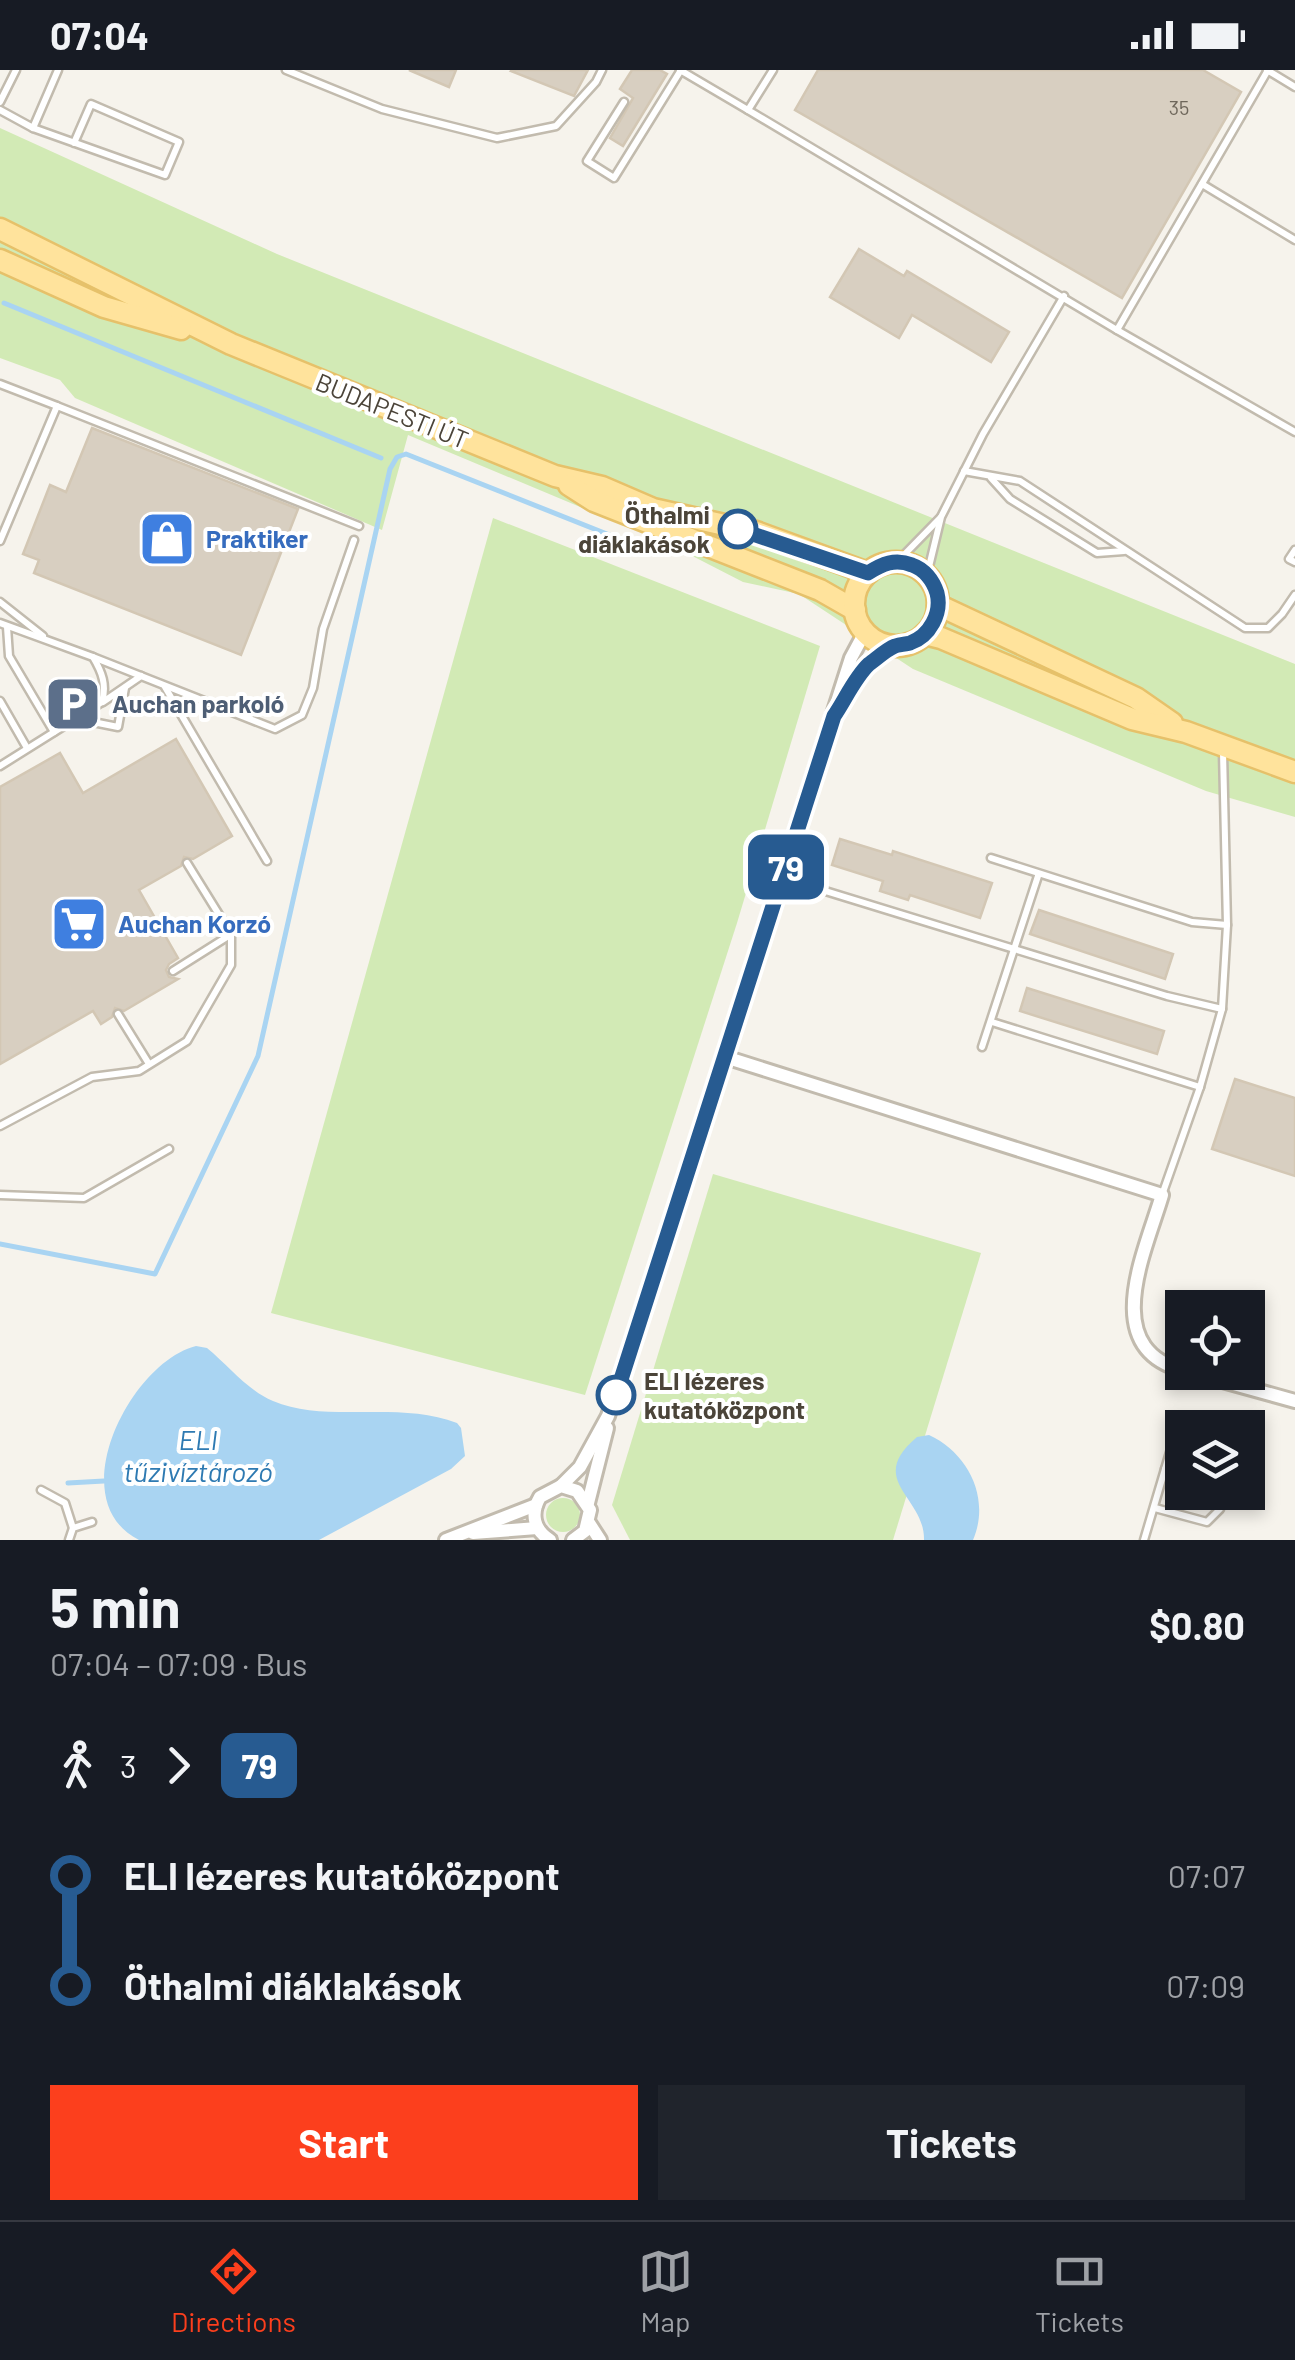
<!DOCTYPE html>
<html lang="en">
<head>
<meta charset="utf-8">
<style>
  body { margin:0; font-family:Barlow,sans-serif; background:#20242c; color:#f1f3f6; height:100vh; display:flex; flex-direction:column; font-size:38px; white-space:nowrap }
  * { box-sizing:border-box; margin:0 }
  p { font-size:32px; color:#9ea1a6 }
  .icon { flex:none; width:55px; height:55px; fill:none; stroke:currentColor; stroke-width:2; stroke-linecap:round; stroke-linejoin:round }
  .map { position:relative; height:1470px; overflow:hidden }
  .panel { display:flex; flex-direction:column; background:#171b24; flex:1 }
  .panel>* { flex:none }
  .badge { padding:0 20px; border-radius:15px; font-size:35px; line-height:65px }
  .fabs { position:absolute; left:1165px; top:1220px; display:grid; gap:20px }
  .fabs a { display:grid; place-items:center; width:100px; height:100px; border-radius:0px; background:#171b24; box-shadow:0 5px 15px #0003; font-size:50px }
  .map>.badge { position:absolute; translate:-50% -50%; box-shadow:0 0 0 5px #fff }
  .legs { display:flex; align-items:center; gap:15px; height:110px; padding:0 50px; font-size:32px }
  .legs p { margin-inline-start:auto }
  .headline { display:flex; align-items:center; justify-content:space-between; height:170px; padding:0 50px }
  h1 { font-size:55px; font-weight:700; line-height:75px }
  .primary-button { display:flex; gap:20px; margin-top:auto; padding:20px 50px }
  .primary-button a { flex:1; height:115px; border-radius:0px; background:#fc3f1d; color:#fff; font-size:40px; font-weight:700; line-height:115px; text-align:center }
  .primary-button a+a { background:#20242c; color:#f1f3f6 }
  ul { padding:0 50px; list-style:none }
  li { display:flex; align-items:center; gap:35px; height:110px; font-size:38px }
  li i { display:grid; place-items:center; width:15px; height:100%; margin:0 12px; background:currentColor }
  li i::after { content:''; width:25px; height:25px; margin:-12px; border:8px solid; border-radius:50%; background:#171b24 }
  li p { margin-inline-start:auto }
  li:first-child i { background:linear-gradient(#0000 50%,currentColor 0) }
  li:last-child i { background:linear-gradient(currentColor 50%,#0000 0) }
  .status { display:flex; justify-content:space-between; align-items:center; height:70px; padding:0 50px; background:#171b24; direction:ltr }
  .status svg { height:28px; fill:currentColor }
  .tabs { display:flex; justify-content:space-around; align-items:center; height:140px; border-top:2px solid #363941; background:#171b24; font-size:28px; color:#9ea1a6 }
  .tabs a { display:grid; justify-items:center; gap:5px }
  .tabs .selected { color:#fc3f1d }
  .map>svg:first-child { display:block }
  .green { fill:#d2eab5 }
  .water { fill:#a9d4f2 }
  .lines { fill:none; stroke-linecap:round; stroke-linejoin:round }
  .stream { stroke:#a9d4f2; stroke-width:5 }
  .building { fill:#d8cfc1; stroke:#d3c7b4; stroke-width:2.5 }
  .lane-casing { stroke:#c2bbae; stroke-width:11 }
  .street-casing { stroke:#c2bbae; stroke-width:18 }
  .primary-casing { stroke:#e6c16a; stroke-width:25 }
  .lane { stroke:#fff; stroke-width:6 }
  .street { stroke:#fff; stroke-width:12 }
  .primary { stroke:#ffe39c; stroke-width:20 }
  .line-1-casing { stroke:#fff; stroke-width:22 }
  .line-1 { stroke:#275b91; stroke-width:15 }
  .stop-1-dot { fill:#fff; stroke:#275b91; stroke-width:5 }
  .labels { text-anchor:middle; stroke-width:8; stroke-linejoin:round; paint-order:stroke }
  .number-label { font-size:20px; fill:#6e675b }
  .street-label { font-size:25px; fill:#4b4439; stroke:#fff }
  .stop-label { font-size:25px; font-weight:bold; fill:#4b4439; stroke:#fff; text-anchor:end }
  .shop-label { font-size:25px; font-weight:bold; fill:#366cbe; stroke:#fff; text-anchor:start }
  .service-label { font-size:25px; font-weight:bold; fill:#4e5e75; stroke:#fff; text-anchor:start }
  .water-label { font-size:28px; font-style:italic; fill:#2e7ab2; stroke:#fff }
</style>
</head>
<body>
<div class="status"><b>07:04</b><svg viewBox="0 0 49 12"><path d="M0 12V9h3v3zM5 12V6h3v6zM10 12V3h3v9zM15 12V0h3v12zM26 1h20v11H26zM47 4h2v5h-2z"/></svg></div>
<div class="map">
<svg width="1295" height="1470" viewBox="0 0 1295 1470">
  <rect width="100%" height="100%" fill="#f6f3ec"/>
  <g class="green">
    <path d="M0,58l277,126 1018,410v153l-89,-26 -293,-122 -114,-75 -56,-12 -72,-37 -263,-110 -26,95 -307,-132 -15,-18 -60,-22z"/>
    <path d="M493,448l327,128 -83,277 -152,472 -314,-82z"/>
    <path d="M713,1104l268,79 -88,287h-263l-18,-35z"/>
    <circle cx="563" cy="1445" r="17"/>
  </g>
  <g class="water">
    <path d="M196,1276l11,2c22,18 40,42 66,53 53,23 125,-1 184,22l4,5 4,28 -14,13 -132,71h-180c-79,-40 -8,-178 57,-194z"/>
    <path d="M929,1365c39,18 62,63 44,105h-49c1,-44 -59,-59 -7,-103z"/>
  </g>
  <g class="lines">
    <g class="stream">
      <path d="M4,233l377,155"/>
      <path d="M0,1174l155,30 103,-218 132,-587 7,-12 9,-3 221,88"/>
      <path d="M68,1413l36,-2"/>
    </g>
  </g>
  <g class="building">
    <path d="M409,0h47l-7,17z"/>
    <path d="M588,0l-14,26 -63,-25 1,-1z"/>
    <path d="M632,0h28l7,4 -44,72 -13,-8 23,-40 -13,-9z"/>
    <path d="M818,0h385l38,22 -119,206 -327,-188z"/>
    <path d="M859,179l45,27 3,-5 102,61 -18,30 -79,-47 -13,23 -69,-41z"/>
    <path d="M92,358l206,81 -57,146 -207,-82 5,-13 -16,-6 27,-69 16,7z"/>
    <path d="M176,669l56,97 -39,23 -9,-2 -3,9 -42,24 39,68 -9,6 -3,6 3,7 9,2 -54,32 -9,-3 -3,9 -11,7 -8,-13 -93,53v-277l60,-34 23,40z"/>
    <path d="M840,769l52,16 1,-4 99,32 -12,35 -70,-23 -2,5 -28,-9 3,-10 -51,-16z"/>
    <path d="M1039,840l134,44 -8,25 -135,-45z"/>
    <path d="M1027,918l137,43 -7,23 -137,-43z"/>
    <path d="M1235,1009l60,19v78l-83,-27z"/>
  </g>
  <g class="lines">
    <g class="lane-casing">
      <g id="lane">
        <path d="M286,0l96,39 115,29 59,-12 40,-44 6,-12"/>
        <path d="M680,0l68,40"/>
        <path d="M773,0l-25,40 369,220 178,102"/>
        <path d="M1267,0l28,17"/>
        <path d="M0,32l16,-32"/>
        <path d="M624,32l-37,59 27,17 67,-108"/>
        <path d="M0,40l33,18 25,-58"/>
        <path d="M33,58l132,47 14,-33 -88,-38 -17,39"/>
        <path d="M1202,114l93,56"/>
        <path d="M1117,260l151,-260"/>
        <path d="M0,314l57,22 -57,135"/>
        <path d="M57,336l302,120"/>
        <path d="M964,401l56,10 225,147h23l14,-14 13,-19"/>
        <path d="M991,408l19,21 87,54 27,-2"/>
        <path d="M1295,480l-6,9 6,3"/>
        <path d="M898,491l42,-43"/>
        <path d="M927,505l14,-58 42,-83 81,-138"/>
        <path d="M0,532l43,34"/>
        <path d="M0,553l93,34c9,15 14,28 9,45l-102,64"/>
        <path d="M7,557l2,29 45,76"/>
        <path d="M93,587l182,72 27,-14 11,-27 10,-59 31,-89"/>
        <path d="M165,617l102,174"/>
        <path d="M0,631l27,47"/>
        <path d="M103,632l38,-26"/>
        <path d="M84,644l4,7 30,6 7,-39"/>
        <path d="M991,788l201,64 35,3"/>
        <path d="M783,808l384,118 55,13"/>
        <path d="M173,901l57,-36"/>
        <path d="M118,944l31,50"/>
        <path d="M992,952l208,65"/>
        <path d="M982,977l56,-171"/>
        <path d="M0,1056l92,-49 47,-6 48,-30 44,-76v-31l-44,-71"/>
        <path d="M0,1125l84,3 85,-49"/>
        <path d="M1162,1125l38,-108 22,-78 5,-84 -4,-173"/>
        <path d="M1165,1399l17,6"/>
        <path d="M41,1420l24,13 8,25"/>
        <path d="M1155,1438l52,14 13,-13 -1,-17"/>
        <path d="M69,1470l4,-12 19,-6"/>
        <path d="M1144,1470l29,-98"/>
      </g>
    </g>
    <g class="street-casing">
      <g id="street">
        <path d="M843,632l23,-36 29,-20"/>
        <path d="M725,987l437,138c-16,55 -64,152 20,175"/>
        <path d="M1190,1302l105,29"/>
        <path d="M561,1416l19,-19 28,-51 243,-758 14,-26"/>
        <path d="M588,1433l19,-75"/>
        <path d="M589,1453l11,17"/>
        <path d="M473,1463l64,-5"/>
        <path d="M446,1470l90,-35"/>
        <path d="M550,1470c-16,-10 -20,-26 -10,-43l21,-11 16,5 13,19 -5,21 -12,9"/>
      </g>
    </g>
    <g class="primary-casing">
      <g id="primary">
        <path d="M0,159l231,115 324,132 47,11 51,22 103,23 112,41"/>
        <path d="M0,190l104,47 77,22"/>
        <path d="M569,415l25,16 226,89 35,20"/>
        <circle cx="896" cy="534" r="42"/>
        <path d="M938,535l198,93 36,25"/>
        <path d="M925,564l16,4 191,81 54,13 109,40"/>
      </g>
    </g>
    <use href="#lane" class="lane"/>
    <use href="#street" class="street"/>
    <use href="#primary" class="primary"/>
  </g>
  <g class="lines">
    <g class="line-1-casing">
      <path id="line-1" d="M616,1325l218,-679c11,-16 21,-39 35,-52 7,-5 18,-15 26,-18 1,-1 13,-2 15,-3 20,-7 32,-30 27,-50 -4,-13 -13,-24 -25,-28 -17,-7 -30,-1 -44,8l-130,-44"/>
    </g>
    <use href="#line-1" class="line-1"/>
  </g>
  <defs>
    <g id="shop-square" transform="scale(2.875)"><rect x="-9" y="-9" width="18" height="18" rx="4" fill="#3f7fe0" stroke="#fff"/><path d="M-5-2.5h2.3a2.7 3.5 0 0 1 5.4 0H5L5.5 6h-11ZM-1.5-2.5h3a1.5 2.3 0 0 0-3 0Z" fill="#fff"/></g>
    <g id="parking-square" transform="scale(2.875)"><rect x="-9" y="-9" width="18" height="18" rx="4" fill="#5c6f8a" stroke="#fff"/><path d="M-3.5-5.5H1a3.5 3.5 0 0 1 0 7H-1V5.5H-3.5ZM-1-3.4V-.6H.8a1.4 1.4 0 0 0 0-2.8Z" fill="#fff"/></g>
    <g id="supermarket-square" transform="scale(2.875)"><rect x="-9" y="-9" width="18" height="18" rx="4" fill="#3f7fe0" stroke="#fff"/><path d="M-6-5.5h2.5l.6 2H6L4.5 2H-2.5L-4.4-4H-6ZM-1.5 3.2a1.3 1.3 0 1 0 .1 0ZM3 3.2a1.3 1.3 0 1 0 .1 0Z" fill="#fff"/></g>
  </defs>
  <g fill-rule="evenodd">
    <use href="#shop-square" x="167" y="469"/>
    <use href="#parking-square" x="73" y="634"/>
    <use href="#supermarket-square" x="79" y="854"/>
  </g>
  <g class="stop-1-dot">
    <circle cx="738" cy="459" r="18"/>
    <circle cx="616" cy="1325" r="18"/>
  </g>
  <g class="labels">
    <g class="number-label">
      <text x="1179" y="45">35</text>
    </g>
    <g class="street-label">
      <text transform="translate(392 341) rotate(22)" y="9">BUDAPESTI ÚT</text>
    </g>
    <g class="stop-label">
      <text x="710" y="454">Öthalmi<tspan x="710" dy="29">diáklakások</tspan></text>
      <text x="644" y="1320" text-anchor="start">ELI lézeres<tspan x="644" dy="29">kutatóközpont</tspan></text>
    </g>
    <g class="shop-label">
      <text x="206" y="478">Praktiker</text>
      <text x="118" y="863">Auchan Korzó</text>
    </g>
    <g class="service-label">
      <text x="112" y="643">Auchan parkoló</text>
    </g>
    <g class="water-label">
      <text x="198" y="1380">ELI<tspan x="198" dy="32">tűzivíztározó</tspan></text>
    </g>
  </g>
</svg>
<div class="fabs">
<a><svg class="icon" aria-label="locate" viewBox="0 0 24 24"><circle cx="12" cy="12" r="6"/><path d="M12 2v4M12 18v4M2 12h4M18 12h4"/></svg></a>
<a><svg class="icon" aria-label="layers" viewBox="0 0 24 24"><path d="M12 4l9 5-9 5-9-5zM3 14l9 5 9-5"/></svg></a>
</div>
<b class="badge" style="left:786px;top:797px;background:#275b91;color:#fff">79</b>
</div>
<section class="panel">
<div class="headline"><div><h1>5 min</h1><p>07:04 – 07:09 · Bus</p></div><b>$0.80</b></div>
<div class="legs"><svg class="icon" aria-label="walk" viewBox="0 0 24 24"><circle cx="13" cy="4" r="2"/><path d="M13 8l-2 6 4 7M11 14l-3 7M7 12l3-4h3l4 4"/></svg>3<svg class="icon" aria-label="forward" viewBox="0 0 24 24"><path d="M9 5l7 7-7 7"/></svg><b class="badge" style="background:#275b91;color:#fff">79</b></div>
<ul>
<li><i style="color:#275b91"></i><b>ELI lézeres kutatóközpont</b><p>07:07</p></li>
<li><i style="color:#275b91"></i><b>Öthalmi diáklakások</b><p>07:09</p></li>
</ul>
<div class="primary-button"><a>Start</a><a>Tickets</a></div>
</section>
<nav class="tabs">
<a class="selected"><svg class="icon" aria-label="directions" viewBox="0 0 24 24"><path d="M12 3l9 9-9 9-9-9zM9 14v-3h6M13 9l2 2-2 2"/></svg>Directions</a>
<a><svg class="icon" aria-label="map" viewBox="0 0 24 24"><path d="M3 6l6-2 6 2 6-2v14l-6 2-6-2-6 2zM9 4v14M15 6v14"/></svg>Map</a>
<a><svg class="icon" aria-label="tickets" viewBox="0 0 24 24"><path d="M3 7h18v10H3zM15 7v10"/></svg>Tickets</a>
</nav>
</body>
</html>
